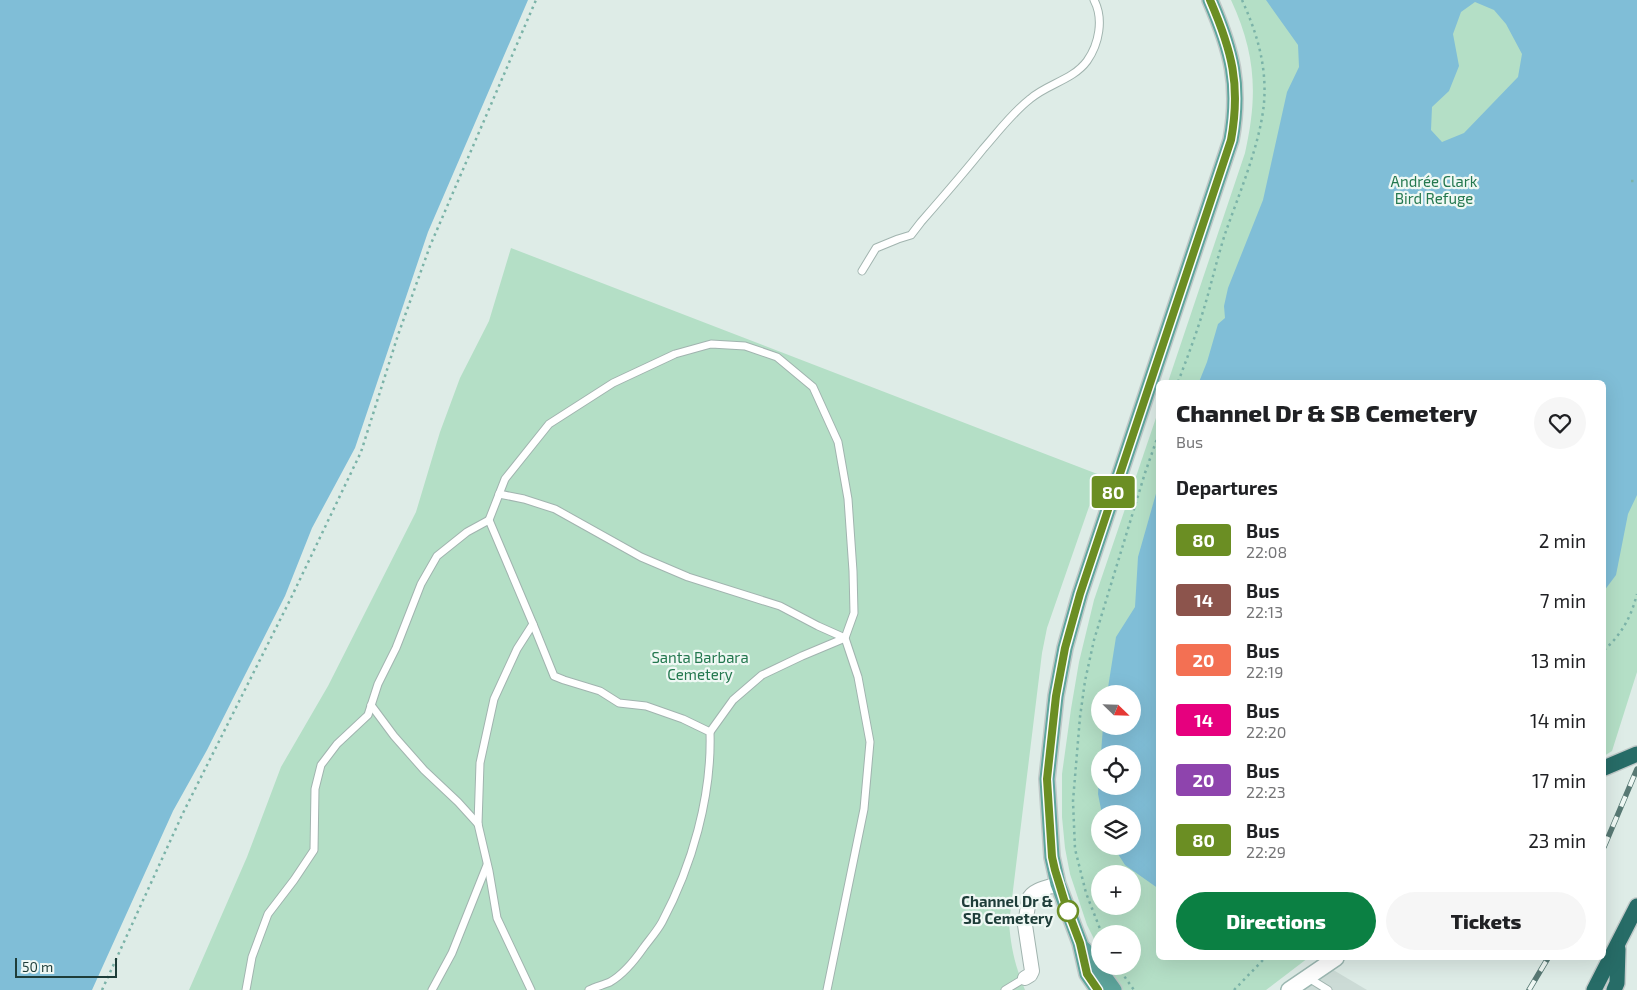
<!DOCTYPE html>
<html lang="en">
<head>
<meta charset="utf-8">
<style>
  body { margin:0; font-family:"Exo 2",sans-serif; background:#f6f6f6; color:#202124; height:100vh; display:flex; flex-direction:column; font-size:19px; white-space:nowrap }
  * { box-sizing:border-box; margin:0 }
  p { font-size:16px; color:#757577 }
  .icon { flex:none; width:28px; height:28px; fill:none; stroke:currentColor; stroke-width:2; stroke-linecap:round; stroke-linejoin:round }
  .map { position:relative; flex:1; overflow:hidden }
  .side { position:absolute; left:1156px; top:380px; width:450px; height:580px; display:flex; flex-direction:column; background:#fff; border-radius:8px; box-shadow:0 5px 20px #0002 }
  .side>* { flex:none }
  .badge { padding:0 10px; border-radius:4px; font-size:18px; line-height:32px }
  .needle { width:32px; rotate:113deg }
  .controls { position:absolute; left:1091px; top:685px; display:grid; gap:10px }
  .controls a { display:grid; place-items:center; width:50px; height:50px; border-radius:50%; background:#fff; box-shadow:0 5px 20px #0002; font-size:25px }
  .scale { position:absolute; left:15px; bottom:12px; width:102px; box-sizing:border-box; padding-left:5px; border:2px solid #1e3d39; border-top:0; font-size:14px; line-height:18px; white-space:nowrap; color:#1e3d39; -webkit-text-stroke:4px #eff8f4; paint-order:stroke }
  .map>.badge { position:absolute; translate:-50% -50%; box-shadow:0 0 0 2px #fff }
  h2 { padding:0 20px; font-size:19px; line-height:45px }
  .round { display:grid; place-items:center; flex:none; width:52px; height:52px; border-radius:26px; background:#f6f6f6 }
  .headline { display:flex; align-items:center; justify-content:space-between; height:85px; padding:0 20px }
  h1 { font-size:24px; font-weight:800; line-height:38px }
  .cta { display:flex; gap:10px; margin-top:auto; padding:10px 20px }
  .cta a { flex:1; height:58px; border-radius:30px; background:#0b8043; color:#fff; font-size:20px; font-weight:800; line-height:58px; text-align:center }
  .cta a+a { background:#f6f6f6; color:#202124 }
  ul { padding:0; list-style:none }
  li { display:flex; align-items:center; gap:15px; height:60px; padding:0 20px }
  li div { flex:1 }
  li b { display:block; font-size:19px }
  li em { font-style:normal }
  li .badge { min-width:55px; font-weight:700; text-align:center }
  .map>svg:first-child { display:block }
  .built { fill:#ccdbd6 }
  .green { fill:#b4dfc6; fill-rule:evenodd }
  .water { fill:#80bed7; fill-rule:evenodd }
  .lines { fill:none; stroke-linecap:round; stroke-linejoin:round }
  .lane-casing { stroke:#a1b4af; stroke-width:9 }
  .street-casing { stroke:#a1b4af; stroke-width:16 }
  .secondary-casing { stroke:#9cb8b2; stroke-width:18 }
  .primary-casing { stroke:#c0c9c8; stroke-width:18 }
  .highway-casing { stroke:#c0c9c8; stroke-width:18 }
  .path { stroke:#7bb3a8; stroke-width:2.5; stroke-dasharray:2.5 4; stroke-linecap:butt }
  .lane { stroke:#fff; stroke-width:7 }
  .street { stroke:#fff; stroke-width:14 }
  .secondary { stroke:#fff; stroke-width:15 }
  .primary { stroke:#5ea69d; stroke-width:15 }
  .highway { stroke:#276c67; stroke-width:15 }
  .rail-casing { stroke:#587974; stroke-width:5.5 }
  .rail { stroke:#eff8f4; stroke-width:4; stroke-dasharray:11; stroke-linecap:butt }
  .line-casing { stroke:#fff; stroke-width:11 }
  .line { stroke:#6b8e23; stroke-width:8 }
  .stop-dot { fill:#fff; stroke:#6b8e23; stroke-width:2.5 }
  .labels { text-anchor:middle; stroke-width:4.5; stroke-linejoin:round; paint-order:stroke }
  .park-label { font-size:15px; fill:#24784f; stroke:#eff8f4 }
  .stop-label { font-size:15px; font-weight:bold; fill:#1e3d39; stroke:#eff8f4; text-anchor:end }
</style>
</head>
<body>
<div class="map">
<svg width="1637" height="990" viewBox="0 0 1637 990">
  <rect width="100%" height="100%" fill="#deece7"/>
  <path class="built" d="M1330,968l37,22h-67z"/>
  <g class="green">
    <path d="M1231,0h406v672l-25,79 -8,5v-374h-436l77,-229c13,-58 11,-99 -14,-153z"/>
    <path d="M511,248l589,227 -53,153 -5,25 -33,270c2,25 6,43 16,67h-836l58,-133 34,-90 47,-81 88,-174 24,-80 20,-54 29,-57z"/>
    <path d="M1159,409v549h149l-42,32h-143l-15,-24h24v-32h-32v17l-13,-26 -17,-51 -5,-26 -3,-31v-43l9,-65 8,-47 15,-62zM1100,694h32v32h-32zM1100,754h32v32h-32zM1100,814h32v32h-32zM1100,874h32v32h-32z"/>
  </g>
  <g class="water">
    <path d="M0,0h528l-100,232 -73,216 -43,80 -27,68 -78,154 -34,61 -81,179h-92z"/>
    <path d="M1266,0h371v495l-9,19 -12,61 -12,16v-209h-405l8,-20 11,-38 7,-6 -1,-12 4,-18 35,-88 24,-108 12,-25 -1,-22zM1475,2l19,8 12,14 16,30 -4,23 -54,56 -22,9 -11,-12 1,-23 17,-16 10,-25 -6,-32 8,-22z"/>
    <path d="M1159,483v406l-34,-24 -12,-19h19v-32h-30l-4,-20 2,-31v23h32v-32h-31l2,-28h29v-32h-25l9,-57 19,-30 3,-50z"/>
  </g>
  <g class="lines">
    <g class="lane-casing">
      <g id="lane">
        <path d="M862,271l14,-23 22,-9 13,-4 10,-13c21,-24 42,-48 62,-73 15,-17 29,-36 47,-50 17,-15 43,-19 57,-38 12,-17 17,-42 7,-61"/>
        <path d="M499,494l25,5 31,10 86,48 47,20 92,29 38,20 27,12 -43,18 -40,19 -29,25 -23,32"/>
        <path d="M533,624l21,52 10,4 36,11 19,12 27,3 37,13 27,13c2,64 -18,134 -48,190 -5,9 -12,17 -18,25 -9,13 -20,27 -34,35 -7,3 -15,5 -21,8"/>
        <path d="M371,705l23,31 30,34 34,32 20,22"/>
        <path d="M1307,977l21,13"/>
        <path d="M246,990l6,-33 16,-43 26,-34 20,-30 1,-61 6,-24 16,-21 31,-29 10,-31 18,-36 25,-64 16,-28 30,-24 22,-12"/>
        <path d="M432,990l20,-37 35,-88"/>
        <path d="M531,990l-34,-72 -8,-47 -11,-47 2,-61 14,-64 23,-50 16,-25 -44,-104 16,-41 44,-55 64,-41 62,-29 36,-10 34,2 32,11 36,30 25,55 10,57 5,72 1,42 -9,25 13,39 12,65 -6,67 -37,181"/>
        <path d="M1005,990l20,-12"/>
      </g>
    </g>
    <g class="street-casing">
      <path id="street" d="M1025,978l5,-3 2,-4 -7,-46 4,-26c3,-9 20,-12 29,-15"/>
    </g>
    <g class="secondary-casing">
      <path id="secondary" d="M1289,990l47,-32"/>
    </g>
    <g class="primary-casing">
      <g id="primary">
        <path d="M1084,949l30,41"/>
        <path d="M1098,990l-11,-16 -7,-31 -22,-59 -6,-27 -5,-78 9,-83 9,-48 15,-54 151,-454c10,-55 1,-89 -21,-140"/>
      </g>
    </g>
    <g class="highway-casing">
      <g id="highway">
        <path d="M1604,768l33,-14"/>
        <path d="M1594,990l43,-84"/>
        <path d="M1614,990l3,-7 1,-34"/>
      </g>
    </g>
    <g class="path">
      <path d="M1631,181h6"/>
      <path d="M1178,382c8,-21 16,-42 23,-64 9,-28 15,-56 24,-84 14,-40 35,-89 39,-131 3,-37 -7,-70 -22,-103"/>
      <path d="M1604,650c18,-16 27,-33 33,-56"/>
      <path d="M1102,934l-16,-41 -11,-44 -2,-48 7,-84 5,-36 9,-41 51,-167 14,-40"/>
      <path d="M1117,966l17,24"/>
      <path d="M102,990l81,-177 108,-215 70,-146 37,-117 32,-89 106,-246"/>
      <path d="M1234,990l31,-32"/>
    </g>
    <use href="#lane" class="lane"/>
    <use href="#street" class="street"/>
    <use href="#secondary" class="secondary"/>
    <use href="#primary" class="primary"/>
    <use href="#highway" class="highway"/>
    <g class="rail-casing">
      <g id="rail">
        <path d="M1604,847l33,-78"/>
        <path d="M1529,990l19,-32"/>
      </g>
    </g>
    <use href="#rail" class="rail"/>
  </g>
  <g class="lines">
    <g class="line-casing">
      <path id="line" d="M1098,990l-11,-16 -7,-31 -14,-37 -11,-36 -3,-13 -5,-78 9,-83 9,-48 15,-54 151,-454c10,-55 1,-89 -21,-140"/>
    </g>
    <use href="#line" class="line"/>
  </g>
  <circle class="stop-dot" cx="1068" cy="911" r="10"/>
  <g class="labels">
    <g class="park-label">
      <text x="1434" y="187">Andrée Clark<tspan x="1434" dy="17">Bird Refuge</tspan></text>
      <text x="700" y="663">Santa Barbara<tspan x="700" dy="17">Cemetery</tspan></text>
    </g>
    <g class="stop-label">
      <text x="1053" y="907">Channel Dr &amp;<tspan x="1053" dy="17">SB Cemetery</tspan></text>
    </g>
  </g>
</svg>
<div class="controls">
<a><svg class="needle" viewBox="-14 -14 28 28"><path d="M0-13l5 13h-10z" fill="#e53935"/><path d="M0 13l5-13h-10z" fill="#757577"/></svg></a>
<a><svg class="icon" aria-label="locate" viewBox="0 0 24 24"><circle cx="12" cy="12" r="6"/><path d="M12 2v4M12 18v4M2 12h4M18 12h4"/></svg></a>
<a><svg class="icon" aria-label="layers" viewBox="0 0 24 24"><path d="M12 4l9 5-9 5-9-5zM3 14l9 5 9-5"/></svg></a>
<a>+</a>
<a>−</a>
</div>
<div class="scale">50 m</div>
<b class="badge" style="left:1113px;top:492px;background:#6b8e23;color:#fff">80</b>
<section class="side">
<div class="headline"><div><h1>Channel Dr &amp; SB Cemetery</h1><p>Bus</p></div><a class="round"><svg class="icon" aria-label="heart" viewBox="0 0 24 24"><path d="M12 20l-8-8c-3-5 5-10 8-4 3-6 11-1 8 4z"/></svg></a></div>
<h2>Departures</h2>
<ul>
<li><span class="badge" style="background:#6b8e23;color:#fff">80</span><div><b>Bus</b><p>22:08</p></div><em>2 min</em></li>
<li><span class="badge" style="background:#8c544c;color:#fff">14</span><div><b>Bus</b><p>22:13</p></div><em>7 min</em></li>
<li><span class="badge" style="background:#f37053;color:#fff">20</span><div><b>Bus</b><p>22:19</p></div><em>13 min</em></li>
<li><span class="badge" style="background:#e6007e;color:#fff">14</span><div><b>Bus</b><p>22:20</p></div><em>14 min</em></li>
<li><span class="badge" style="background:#8e44ad;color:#fff">20</span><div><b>Bus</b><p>22:23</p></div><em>17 min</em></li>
<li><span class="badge" style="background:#6b8e23;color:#fff">80</span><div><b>Bus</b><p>22:29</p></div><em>23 min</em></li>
</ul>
<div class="cta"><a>Directions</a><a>Tickets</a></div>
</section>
</div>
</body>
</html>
